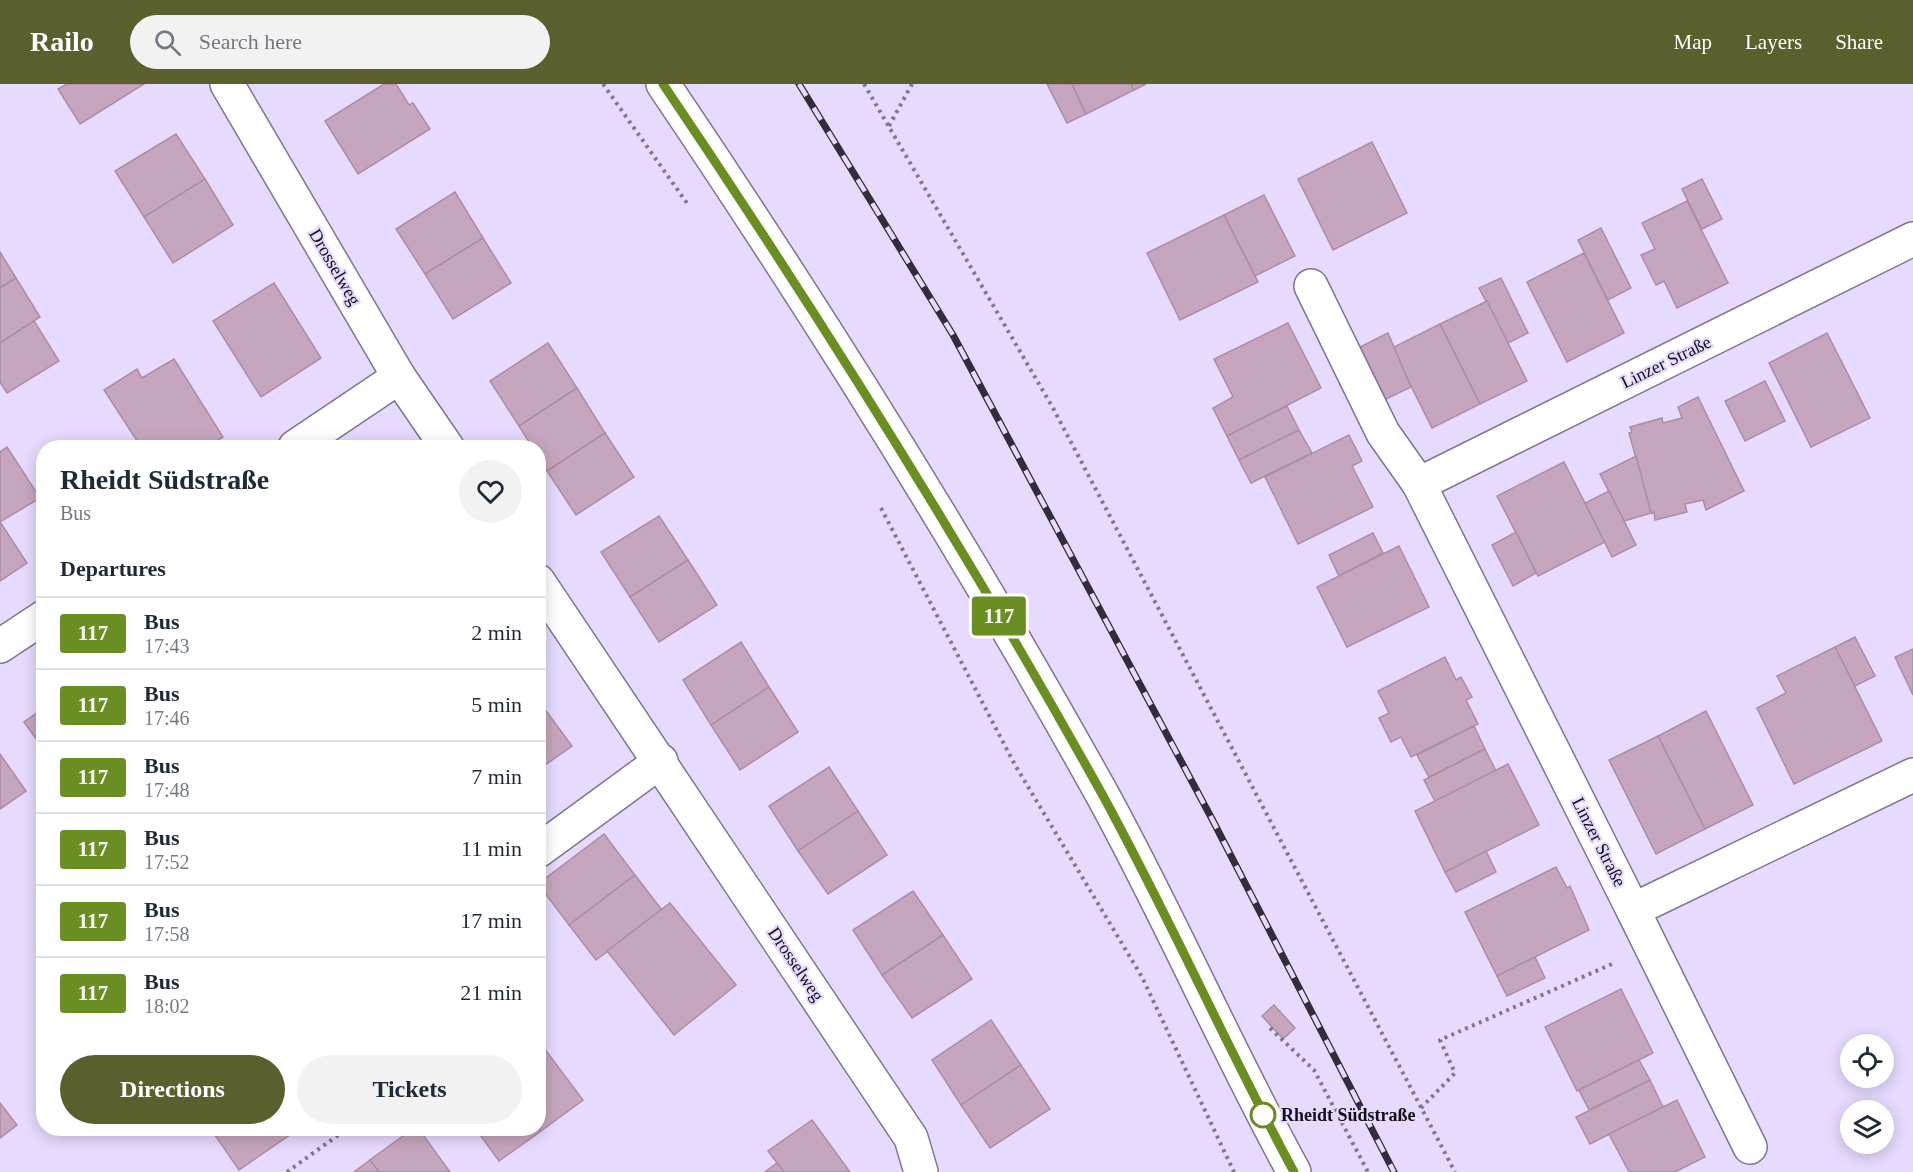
<!DOCTYPE html>
<html lang="en">
<head>
<meta charset="utf-8">
<style>
  body { margin:0; font-family:"Times New Roman",serif; background:#f2f2f3; color:#1f2937; height:100vh; display:flex; flex-direction:column; font-size:22px; white-space:nowrap }
  * { box-sizing:border-box; margin:0 }
  p { font-size:20px; color:#747a83 }
  .icon { flex:none; width:33px; height:33px; fill:none; stroke:currentColor; stroke-width:2; stroke-linecap:round; stroke-linejoin:round }
  .map { position:relative; flex:1; overflow:hidden }
  .side { position:absolute; left:36px; top:356px; width:510px; height:696px; display:flex; flex-direction:column; background:#fff; border-radius:24px; box-shadow:0 3px 15px #0003 }
  .side>* { flex:none }
  .badge { padding:0 12px; border-radius:4px; font-size:21px; line-height:39px }
  .fabs { position:absolute; left:1840px; top:950px; display:grid; gap:12px }
  .fabs a { display:grid; place-items:center; width:54px; height:54px; border-radius:50%; background:#fff; box-shadow:0 3px 15px #0003; font-size:30px }
  .map>.badge { position:absolute; translate:-50% -50%; box-shadow:0 0 0 3px #fff }
  h2 { padding:0 24px; font-size:22px; line-height:54px }
  .round { display:grid; place-items:center; flex:none; width:63px; height:63px; border-radius:32px; background:#f2f2f3 }
  .overview { display:flex; align-items:center; justify-content:space-between; height:102px; padding:0 24px }
  h1 { font-size:28px; font-weight:700; line-height:45px }
  .action { display:flex; gap:12px; margin-top:auto; padding:12px 24px }
  .action a { flex:1; height:69px; border-radius:36px; background:#5a5f2d; color:#fff; font-size:24px; font-weight:700; line-height:69px; text-align:center }
  .action a+a { background:#f2f2f3; color:#1f2937 }
  ul { padding:0; list-style:none }
  li { display:flex; align-items:center; gap:18px; height:72px; padding:0 24px; border-top:2px solid #e0e1e3 }
  li div { flex:1 }
  li b { display:block; font-size:22px }
  li em { font-style:normal }
  li .badge { min-width:66px; font-weight:700; text-align:center }
  header { display:flex; align-items:center; gap:36px; box-sizing:border-box; height:84px; padding:0 30px; background:#5a5f2d; color:#fff }
  header strong { font-size:28px }
  nav { display:flex; gap:33px; margin-inline-start:auto; font-size:21px }
  .search { width:420px; height:54px; background:#f2f2f3; display:flex; align-items:center; gap:15px; box-sizing:border-box; padding:0 21px; border-radius:33px; color:#747a83; font-size:22px }
  .map>svg:first-child { display:block }
  .building { fill:#c6a6be; stroke:#ad8da5; stroke-width:1.5 }
  .lines { fill:none; stroke-linecap:round; stroke-linejoin:round }
  .minor-casing { stroke:#7f7494; stroke-width:36 }
  .secondary-casing { stroke:#7f7494; stroke-width:36 }
  .path { stroke:#807790; stroke-width:4; stroke-dasharray:3 4.5; stroke-linecap:butt }
  .minor { stroke:#fff; stroke-width:33 }
  .secondary { stroke:#fff; stroke-width:33 }
  .rail-casing { stroke:#322c3b; stroke-width:7 }
  .rail { stroke:#e6dafe; stroke-width:4.5; stroke-dasharray:14; stroke-linecap:butt }
  .line-casing { stroke:#fff; stroke-width:14 }
  .line { stroke:#6b8e23; stroke-width:9 }
  .stop-dot { fill:#fff; stroke:#6b8e23; stroke-width:3 }
  .labels { text-anchor:middle; stroke-width:4.5; stroke-linejoin:round; paint-order:stroke }
  .street-label { font-size:18px; fill:#130e1a; stroke:#e6dafe }
  .stop-label { font-size:18px; font-weight:bold; fill:#130e1a; stroke:#e6dafe; text-anchor:start }
</style>
</head>
<body>
<header>
<strong>Railo</strong>
<div class="search"><svg class="icon" aria-label="search" viewBox="0 0 24 24"><circle cx="10" cy="10" r="6"/><path d="M15 15l6 6"/></svg>Search here</div>
<nav><a>Map</a><a>Layers</a><a>Share</a></nav>
</header>
<div class="map">
<svg width="1913" height="1088" viewBox="0 0 1913 1088">
  <rect width="100%" height="100%" fill="#e6dafe"/>
  <g class="building">
    <path d="M67,0h77l-64,40 -22,-35z"/>
    <path d="M384,0h12l13,21 4,-2 17,26 -72,45 -33,-53z"/>
    <path d="M1047,0h25l14,30 -19,9z"/>
    <path d="M1072,0h59l3,6 -48,24z"/>
    <path d="M1131,0h15l-12,6z"/>
    <path d="M176,50l29,45 -61,38 -29,-46z"/>
    <path d="M1372,58l35,71 -74,37 -35,-71z"/>
    <path d="M205,95l28,46 -60,38 -29,-46z"/>
    <path d="M1702,95l20,40 -20,10 -20,-40z"/>
    <path d="M455,108l28,46 -58,36 -29,-45z"/>
    <path d="M1264,111l31,61 -40,20 -31,-61z"/>
    <path d="M1687,117l41,82 -51,25 -13,-27 -8,4 -15,-30 14,-6 -13,-26z"/>
    <path d="M1224,131l34,67 -78,38 -33,-67z"/>
    <path d="M1601,144l30,60 -23,12 -30,-60z"/>
    <path d="M483,154l28,45 -58,36 -28,-45z"/>
    <path d="M0,168l16,26 -16,10z"/>
    <path d="M1584,169l40,80 -57,29 -40,-80z"/>
    <path d="M16,194l24,39 -40,26v-55z"/>
    <path d="M1501,194l27,55 -20,10 -29,-55z"/>
    <path d="M274,199l47,75 -60,39 -48,-76z"/>
    <path d="M1487,217l40,80 -47,23 -40,-80z"/>
    <path d="M34,237l25,40 -52,32 -7,-11v-39z"/>
    <path d="M1288,239l33,65 -94,48 -14,-28 20,-11 -19,-38z"/>
    <path d="M1440,240l40,80 -48,24 -40,-80z"/>
    <path d="M1388,249l23,54 -29,14 -26,-52z"/>
    <path d="M1827,249l43,85 -59,29 -42,-84z"/>
    <path d="M548,259l29,45 -58,38 -29,-45z"/>
    <path d="M174,275l49,78 -16,10h-66l-37,-57 33,-21 5,9z"/>
    <path d="M1765,297l20,40 -40,20 -20,-40z"/>
    <path d="M577,304l28,45 -58,38 -9,-14v-10h-6l-13,-21z"/>
    <path d="M1698,313l46,94 -38,19 -3,-10 -18,4 2,8 -32,8 -1,-8 -3,1 -22,-80 3,-1 -2,-5 32,-9 1,5 19,-5 -4,-11z"/>
    <path d="M1287,322l12,24 -60,30 -12,-24z"/>
    <path d="M1299,346l13,23 -61,30 -12,-23z"/>
    <path d="M605,349l29,44 -58,38 -29,-44z"/>
    <path d="M1349,351l13,26 -10,5 21,41 -75,37 -33,-67z"/>
    <path d="M7,363l33,51 -40,24v-70z"/>
    <path d="M1636,372l15,57 -27,8 -24,-47z"/>
    <path d="M1564,378l41,80 -67,34 -41,-80z"/>
    <path d="M1609,407l27,54 -24,12 -27,-54z"/>
    <path d="M659,432l29,44 -58,37 -29,-45z"/>
    <path d="M0,438l27,41 -27,18z"/>
    <path d="M1516,448l20,41 -23,13 -21,-41z"/>
    <path d="M1373,449l10,20 -44,23 -10,-21z"/>
    <path d="M1399,462l30,61 -82,40 -30,-60z"/>
    <path d="M688,476l29,45 -58,37 -29,-45z"/>
    <path d="M1855,553l20,39 -20,10 -20,-39z"/>
    <path d="M741,558l28,45 -58,38 -28,-45z"/>
    <path d="M1835,563l47,94 -88,43 -37,-76 29,-15 -9,-17z"/>
    <path d="M1913,565v46l-18,-38z"/>
    <path d="M1445,573l11,23 5,-3 11,20 -6,3 12,24 -67,33 -10,-20 -10,5 -12,-24 10,-5 -11,-22z"/>
    <path d="M769,603l29,45 -58,38 -29,-45z"/>
    <path d="M541,620l31,42 -34,24v-64z"/>
    <path d="M44,624v42l-20,-28z"/>
    <path d="M1706,627l47,94 -48,24 -47,-93z"/>
    <path d="M1474,642l11,23 -56,28 -12,-22z"/>
    <path d="M1658,652l47,93 -49,25 -47,-94z"/>
    <path d="M1485,665l11,22 -61,30 -11,-21z"/>
    <path d="M0,670l26,37 -26,18z"/>
    <path d="M1508,680l31,61 -94,47 -30,-61z"/>
    <path d="M829,683l29,44 -60,40 -29,-45z"/>
    <path d="M858,727l29,44 -59,39 -30,-43z"/>
    <path d="M604,750l31,41 -66,50 -31,-41z"/>
    <path d="M1486,767l10,21 -40,20 -11,-20z"/>
    <path d="M1556,783l11,21 3,-2 19,44 -92,46 -32,-64z"/>
    <path d="M635,791l27,35 -66,50 -27,-35z"/>
    <path d="M913,807l30,44 -61,40 -29,-45z"/>
    <path d="M670,819l66,82 -62,50 -67,-84z"/>
    <path d="M943,851l29,44 -60,39 -30,-43z"/>
    <path d="M1535,873l10,21 -38,18 -10,-20z"/>
    <path d="M1621,905l32,64 -76,38 -32,-64z"/>
    <path d="M1274,921l21,23 -12,11 -21,-23z"/>
    <path d="M991,936l30,45 -60,40 -29,-45z"/>
    <path d="M538,956l45,60 -42,31 -3,-4z"/>
    <path d="M1639,976l11,20 -61,30 -10,-20z"/>
    <path d="M1021,981l29,44 -60,39 -29,-43z"/>
    <path d="M1650,996l13,27 -73,37 -14,-27z"/>
    <path d="M1677,1016l28,57 -30,15h-46l-20,-38z"/>
    <path d="M0,1019l17,22 -17,13z"/>
    <path d="M812,1036l38,52h-66l-7,-9 -9,-12z"/>
    <path d="M538,1043l3,4 -42,30 -24,-33z"/>
    <path d="M210,1044h90l-61,42z"/>
    <path d="M414,1044h4l32,44h-71l-9,-12z"/>
    <path d="M370,1076l9,12h-25z"/>
    <path d="M777,1079l7,9h-19z"/>
  </g>
  <g class="lines">
    <g class="minor-casing">
      <g id="minor">
        <path d="M227,0l172,293 48,70"/>
        <path d="M1913,155l-494,245 214,426 280,-135"/>
        <path d="M1311,202l72,147 36,51"/>
        <path d="M295,363l104,-70"/>
        <path d="M538,497l373,557 10,34"/>
        <path d="M0,562l44,-29"/>
        <path d="M538,767l123,-90"/>
        <path d="M1633,826l117,237"/>
      </g>
    </g>
    <g class="secondary-casing">
      <path id="secondary" d="M663,0c156,231 304,467 439,710 68,124 124,254 192,378"/>
    </g>
    <g class="path">
      <path d="M603,0l86,122"/>
      <path d="M864,0l189,324 402,764"/>
      <path d="M889,42l23,-42"/>
      <path d="M881,424l134,257 127,212 92,195"/>
      <path d="M1270,944l44,42 54,102"/>
      <path d="M1421,1024l34,-35 -15,-33 172,-76"/>
      <path d="M287,1088l61,-44"/>
    </g>
    <use href="#minor" class="minor"/>
    <use href="#secondary" class="secondary"/>
    <g class="rail-casing">
      <path id="rail" d="M799,0l154,251 259,484 182,353"/>
    </g>
    <use href="#rail" class="rail"/>
  </g>
  <g class="lines">
    <g class="line-casing">
      <path id="line" d="M663,0c156,231 304,467 439,710 68,124 125,254 192,378"/>
    </g>
    <use href="#line" class="line"/>
  </g>
  <circle class="stop-dot" cx="1263" cy="1031" r="12"/>
  <g class="labels">
    <g class="street-label">
      <text transform="translate(335 183) rotate(60)" y="6">Drosselweg</text>
      <text transform="translate(1666 278) rotate(-26)" y="6">Linzer Straße</text>
      <text transform="translate(1599 758) rotate(63)" y="6">Linzer Straße</text>
      <text transform="translate(796 880) rotate(56)" y="6">Drosselweg</text>
    </g>
    <g class="stop-label">
      <text x="1281" y="1037">Rheidt Südstraße</text>
    </g>
  </g>
</svg>
<div class="fabs">
<a><svg class="icon" aria-label="locate" viewBox="0 0 24 24"><circle cx="12" cy="12" r="6"/><path d="M12 2v4M12 18v4M2 12h4M18 12h4"/></svg></a>
<a><svg class="icon" aria-label="layers" viewBox="0 0 24 24"><path d="M12 4l9 5-9 5-9-5zM3 14l9 5 9-5"/></svg></a>
</div>
<b class="badge" style="left:999px;top:532px;background:#6b8e23;color:#fff">117</b>
<section class="side">
<div class="overview"><div><h1>Rheidt Südstraße</h1><p>Bus</p></div><a class="round"><svg class="icon" aria-label="heart" viewBox="0 0 24 24"><path d="M12 20l-8-8c-3-5 5-10 8-4 3-6 11-1 8 4z"/></svg></a></div>
<h2>Departures</h2>
<ul>
<li><span class="badge" style="background:#6b8e23;color:#fff">117</span><div><b>Bus</b><p>17:43</p></div><em>2 min</em></li>
<li><span class="badge" style="background:#6b8e23;color:#fff">117</span><div><b>Bus</b><p>17:46</p></div><em>5 min</em></li>
<li><span class="badge" style="background:#6b8e23;color:#fff">117</span><div><b>Bus</b><p>17:48</p></div><em>7 min</em></li>
<li><span class="badge" style="background:#6b8e23;color:#fff">117</span><div><b>Bus</b><p>17:52</p></div><em>11 min</em></li>
<li><span class="badge" style="background:#6b8e23;color:#fff">117</span><div><b>Bus</b><p>17:58</p></div><em>17 min</em></li>
<li><span class="badge" style="background:#6b8e23;color:#fff">117</span><div><b>Bus</b><p>18:02</p></div><em>21 min</em></li>
</ul>
<div class="action"><a>Directions</a><a>Tickets</a></div>
</section>
</div>
</body>
</html>
